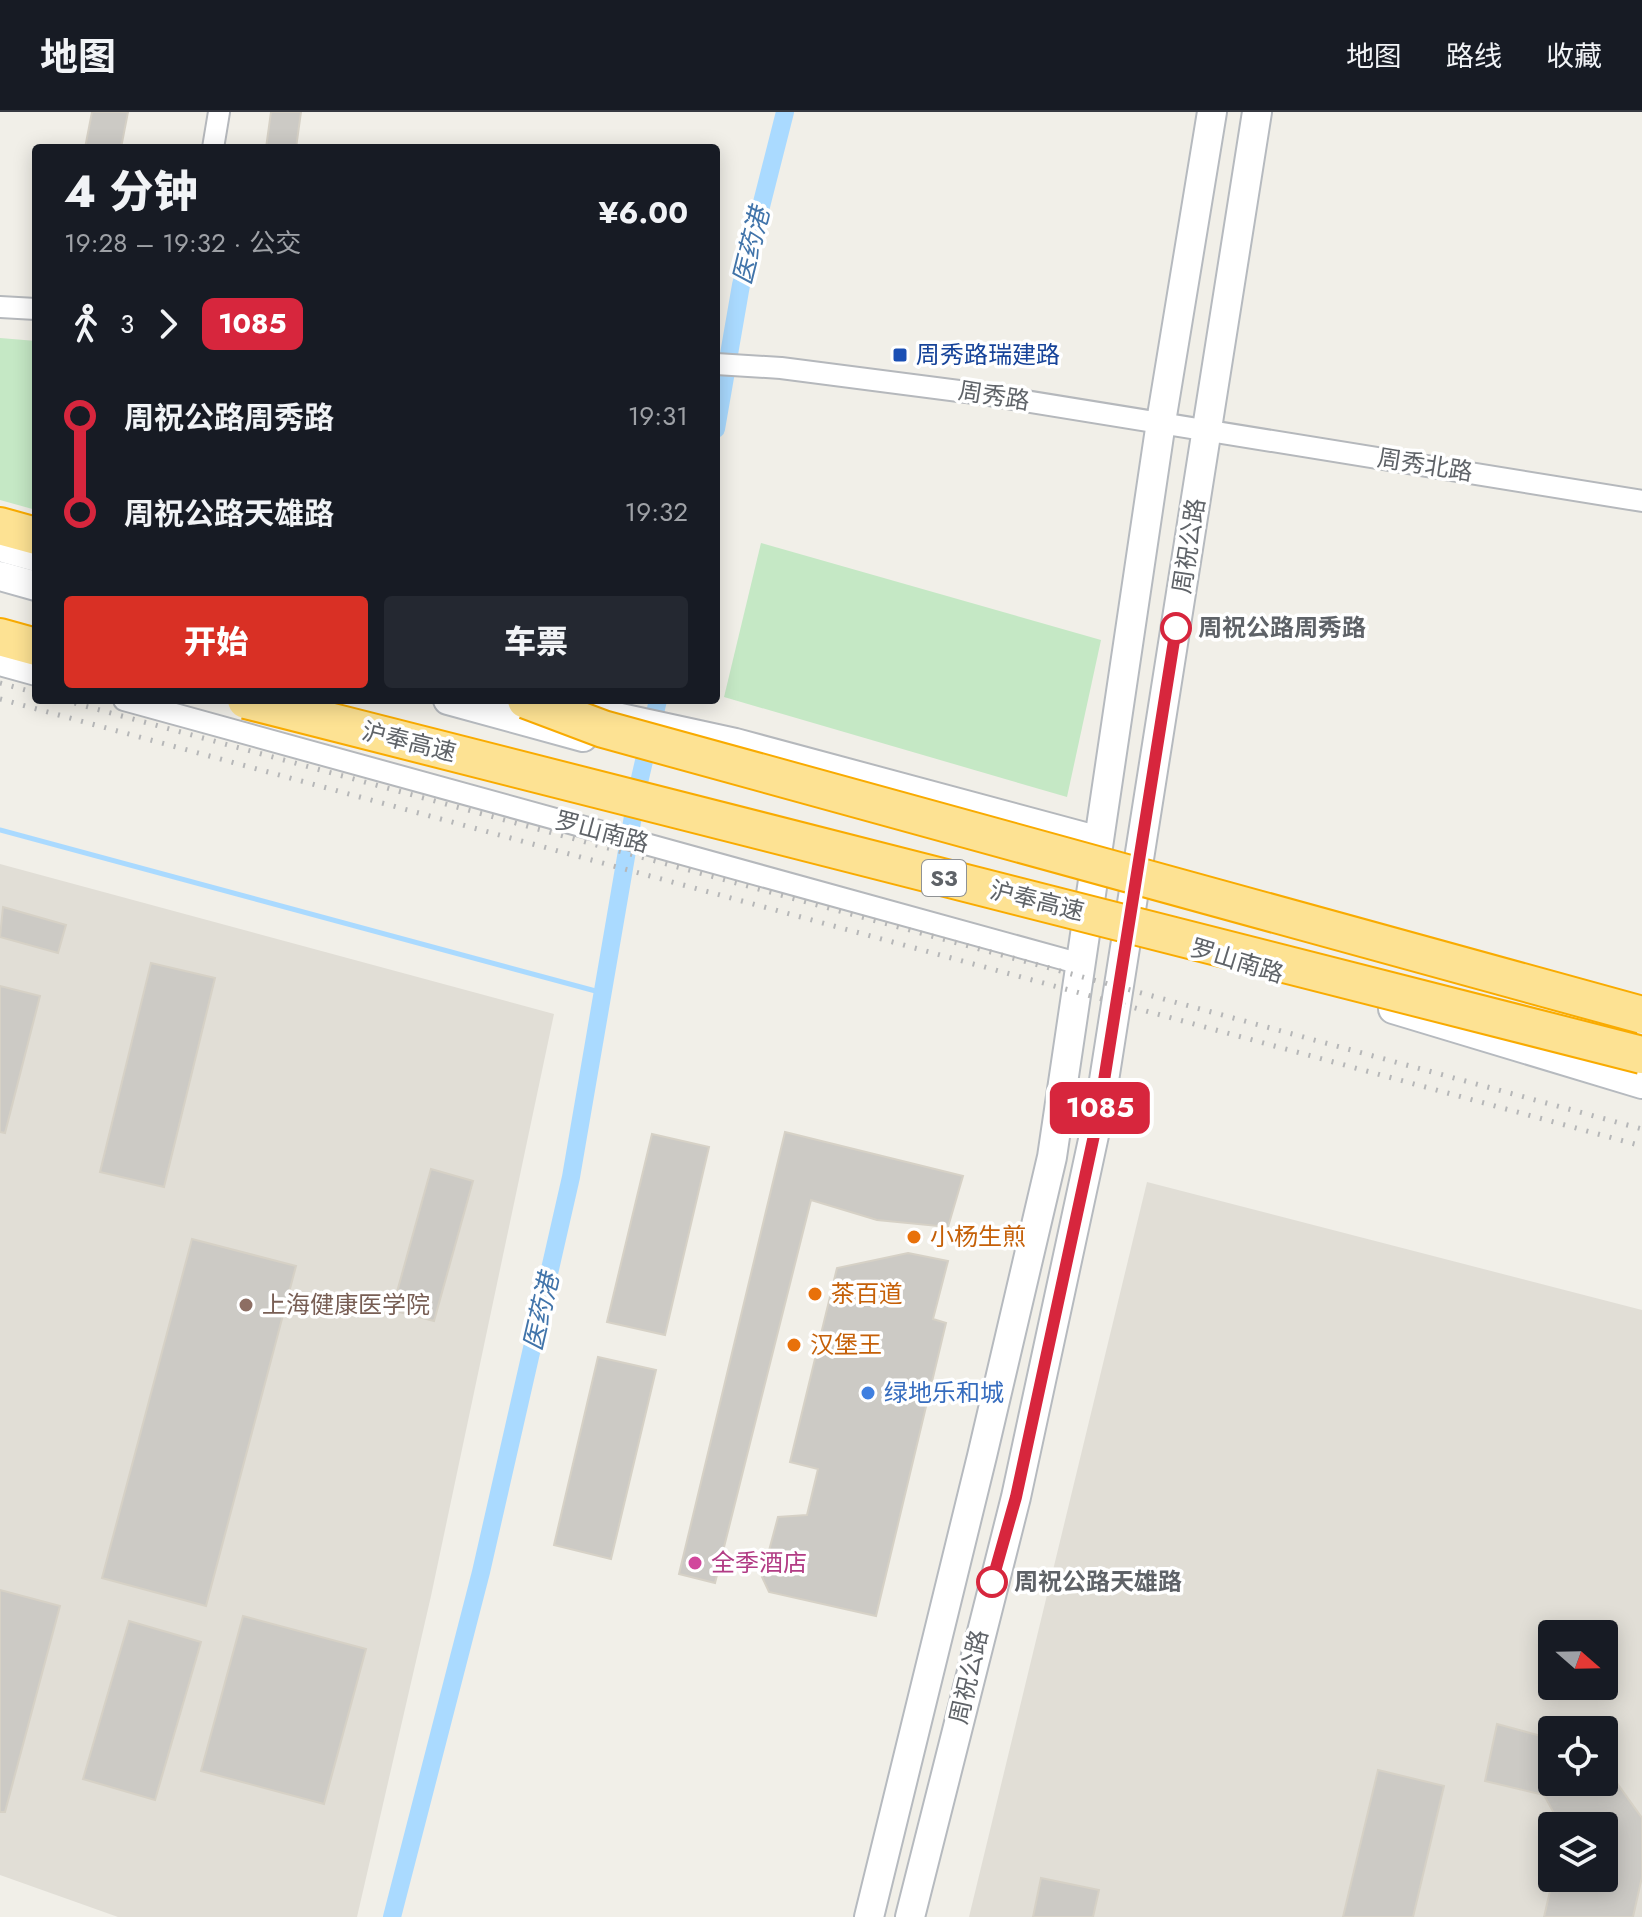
<!DOCTYPE html>
<html lang="zh">
<head>
<meta charset="utf-8">
<style>
  body { margin:0; font-family:Jost,"Noto Sans SC",sans-serif; background:#242831; color:#f1f3f6; height:100vh; display:flex; flex-direction:column; font-size:30px; white-space:nowrap }
  * { box-sizing:border-box; margin:0 }
  p { font-size:26px; color:#9ea1a6 }
  .icon { flex:none; width:44px; height:44px; fill:none; stroke:currentColor; stroke-width:2; stroke-linecap:round; stroke-linejoin:round }
  .map { position:relative; flex:1; overflow:hidden }
  .panel { position:absolute; left:32px; top:32px; width:688px; height:560px; display:flex; flex-direction:column; background:#171b24; border-radius:8px; box-shadow:0 4px 20px #0003 }
  .panel>* { flex:none }
  .badge { padding:0 16px; border-radius:12px; font-size:28px; line-height:52px }
  .needle { width:52px; rotate:110deg }
  .controls { position:absolute; left:1538px; top:1508px; display:grid; gap:16px }
  .controls a { display:grid; place-items:center; width:80px; height:80px; border-radius:8px; background:#171b24; box-shadow:0 4px 20px #0003; font-size:40px }
  .map>.badge { position:absolute; translate:-50% -50%; box-shadow:0 0 0 4px #fff }
  .legs { display:flex; align-items:center; gap:12px; height:88px; padding:0 32px; font-size:26px }
  .legs p { margin-inline-start:auto }
  .head { display:flex; align-items:center; justify-content:space-between; height:136px; padding:0 32px }
  h1 { font-size:44px; font-weight:800; line-height:60px }
  .cta { display:flex; gap:16px; margin-top:auto; padding:16px 32px }
  .cta a { flex:1; height:92px; border-radius:8px; background:#d93025; color:#fff; font-size:32px; font-weight:800; line-height:92px; text-align:center }
  .cta a+a { background:#242831; color:#f1f3f6 }
  ul { padding:0 32px; list-style:none }
  li { display:flex; align-items:center; gap:28px; height:96px; font-size:30px }
  li i { display:grid; place-items:center; width:12px; height:100%; margin:0 10px; background:currentColor }
  li i::after { content:''; width:20px; height:20px; margin:-10px; border:6px solid; border-radius:50%; background:#171b24 }
  li p { margin-inline-start:auto }
  li:first-child i { background:linear-gradient(#0000 50%,currentColor 0) }
  li:last-child i { background:linear-gradient(currentColor 50%,#0000 0) }
  header { display:flex; align-items:center; gap:48px; box-sizing:border-box; height:112px; padding:0 40px; background:#171b24; border-bottom:2px solid #363941 }
  header strong { font-size:38px }
  nav { display:flex; gap:44px; margin-inline-start:auto; font-size:28px }
  .map>svg:first-child { display:block }
  .education { fill:#e1ded6; fill-rule:evenodd }
  .green { fill:#c5e8c5 }
  .lines { fill:none; stroke-linecap:round; stroke-linejoin:round }
  .stream { stroke:#aadaff; stroke-width:5 }
  .canal { stroke:#aadaff; stroke-width:18 }
  .building { fill:#cccac5; stroke:#d6d1c6; stroke-width:2 }
  .street-casing { stroke:#b5b8bc; stroke-width:24 }
  .secondary-casing { stroke:#b6babf; stroke-width:32 }
  .highway-casing { stroke:#f9ab00; stroke-width:40 }
  .street { stroke:#fff; stroke-width:20 }
  .secondary { stroke:#fff; stroke-width:28 }
  .highway { stroke:#fde293; stroke-width:36 }
  .rail { stroke:#b6b7b8; stroke-width:5; stroke-dasharray:2 10; stroke-linecap:butt }
  .highway-bridge-casing { stroke:#f9ab00; stroke-width:40; stroke-linecap:butt }
  .highway-bridge { stroke:#fde293; stroke-width:36 }
  .line-1-casing { stroke:#fff; stroke-width:18 }
  .line-1 { stroke:#d7263d; stroke-width:12 }
  .transit-dot { fill:#1a4fb4; stroke:#fff; stroke-width:3 }
  .stop-1-dot { fill:#fff; stroke:#d7263d; stroke-width:4 }
  .food-dot { fill:#e8710a; stroke:#fff; stroke-width:3 }
  .education-dot { fill:#8d6e63; stroke:#fff; stroke-width:3 }
  .shop-dot { fill:#3f7fe0; stroke:#fff; stroke-width:3 }
  .hotel-dot { fill:#d1479c; stroke:#fff; stroke-width:3 }
  .labels { text-anchor:middle; stroke-width:7; stroke-linejoin:round; paint-order:stroke }
  .shield { fill:#fff; stroke:#8f9295; stroke-width:2 }
  .shield-label { font-size:22px; font-weight:bold; fill:#5f6368 }
  .transit-label { font-size:24px; fill:#164399; stroke:#fff; text-anchor:start }
  .street-label { font-size:24px; fill:#5f6368; stroke:#fff }
  .stop-label { font-size:24px; font-weight:bold; fill:#5f6368; stroke:#fff; text-anchor:start }
  .food-label { font-size:24px; fill:#c56008; stroke:#fff; text-anchor:start }
  .education-label { font-size:24px; fill:#785e54; stroke:#fff; text-anchor:start }
  .shop-label { font-size:24px; fill:#366cbe; stroke:#fff; text-anchor:start }
  .hotel-label { font-size:24px; fill:#b23c85; stroke:#fff; text-anchor:start }
  .water-label { font-size:26px; font-style:italic; fill:#4174aa; stroke:#fff }
</style>
</head>
<body>
<header>
<strong>地图</strong>
<nav><a>地图</a><a>路线</a><a>收藏</a></nav>
</header>
<div class="map">
<svg width="1642" height="1805" viewBox="0 0 1642 1805">
  <rect width="100%" height="100%" fill="#f1efe8"/>
  <g class="education">
    <path d="M0,752l554,150 -123,582 -74,321h-239l-118,-42z"/>
    <path d="M1147,1070l495,128v607h-673zM1552,1522h52v52h-52zM1552,1618h52v52h-52zM1552,1714h52v52h-52z"/>
  </g>
  <g class="green">
    <path d="M0,226l36,3v169l-36,-10z"/>
    <path d="M761,431l340,97 -34,157 -343,-100z"/>
  </g>
  <g class="lines">
    <path class="stream" d="M0,718l603,163"/>
    <g class="canal">
      <path d="M716,317l25,-144 44,-173"/>
      <path d="M392,1805l89,-345 90,-395 67,-390 20,-87"/>
    </g>
  </g>
  <g class="building">
    <path d="M92,0h36l-7,36h-36z"/>
    <path d="M271,0h30l-5,36h-30z"/>
    <path d="M3,795l63,18 -8,28 -58,-16z"/>
    <path d="M151,851l64,15 -51,209 -64,-15z"/>
    <path d="M0,874l40,10 -35,137 -5,-1z"/>
    <path d="M785,1020l178,44 -15,51 -71,-7 -66,-20 -96,383 -36,-9z"/>
    <path d="M652,1022l57,13 -44,188 -58,-13z"/>
    <path d="M431,1057l42,12 -39,140 -42,-11z"/>
    <path d="M192,1127l104,27 -90,340 -104,-28z"/>
    <path d="M908,1141l40,8 -15,58 13,4 -70,293 -107,-24 -7,-15 16,-60 29,-2 11,-46 -28,-7 47,-194z"/>
    <path d="M598,1245l58,13 -45,189 -57,-14z"/>
    <path d="M0,1478l60,16 -55,206h-5z"/>
    <path d="M243,1504l123,33 -42,155 -123,-33z"/>
    <path d="M129,1509l72,21 -46,158 -72,-21z"/>
    <path d="M1497,1612l55,15v43h52v-17l38,53v59l-9,40h-89l9,-39h51v-52h-43l-17,-31 -59,-14z"/>
    <path d="M1378,1658l66,16 -31,131h-70z"/>
    <path d="M1041,1766l58,12 -6,27h-60z"/>
  </g>
  <g class="lines">
    <g class="street-casing">
      <g id="street">
        <path d="M213,36l6,-36"/>
        <path d="M0,195l36,2"/>
        <path d="M716,252l65,4 201,26 660,107"/>
        <path d="M0,439l36,10"/>
        <path d="M0,553l36,10"/>
        <path d="M124,588l957,264"/>
        <path d="M580,593l156,34 364,98"/>
      </g>
    </g>
    <g class="secondary-casing">
      <g id="secondary">
        <path d="M0,464l36,10"/>
        <path d="M448,588l135,37"/>
        <path d="M1393,897l249,75"/>
        <path d="M869,1805l113,-461 70,-299 109,-735 51,-310"/>
        <path d="M910,1805l106,-420 83,-385 158,-1000"/>
      </g>
    </g>
    <g class="highway-casing">
      <g id="highway">
        <path d="M0,414l36,10"/>
        <path d="M0,525l36,10"/>
      </g>
    </g>
    <use href="#street" class="street"/>
    <use href="#secondary" class="secondary"/>
    <use href="#highway" class="highway"/>
    <g class="rail">
      <path d="M0,571l36,10"/>
      <path d="M0,587l1642,447"/>
      <path d="M63,588l1579,429"/>
    </g>
    <g class="highway-bridge-casing">
      <g id="highway-bridge">
        <path d="M246,588l1396,355"/>
        <path d="M526,588l77,29 1039,286"/>
      </g>
    </g>
    <use href="#highway-bridge" class="highway-bridge"/>
  </g>
  <g class="lines">
    <g class="line-1-casing">
      <path id="line-1" d="M992,1470l24,-85 83,-385 77,-484"/>
    </g>
    <use href="#line-1" class="line-1"/>
  </g>
  <rect class="transit-dot" x="892" y="235" width="16" height="16" rx="4"/>
  <g class="stop-1-dot">
    <circle cx="1176" cy="516" r="14"/>
    <circle cx="992" cy="1470" r="14"/>
  </g>
  <g class="food-dot">
    <circle cx="914" cy="1125" r="8"/>
    <circle cx="815" cy="1182" r="8"/>
    <circle cx="794" cy="1233" r="8"/>
  </g>
  <circle class="education-dot" cx="246" cy="1193" r="8"/>
  <circle class="shop-dot" cx="868" cy="1281" r="8"/>
  <circle class="hotel-dot" cx="695" cy="1451" r="8"/>
  <g class="labels">
    <rect class="shield" x="922" y="748" width="44" height="36" rx="6"/>
    <g class="shield-label">
      <text x="944" y="774">S3</text>
    </g>
    <g class="transit-label">
      <text x="916" y="251">周秀路瑞建路</text>
    </g>
    <g class="street-label">
      <text transform="translate(994 284) rotate(9)" y="8">周秀路</text>
      <text transform="translate(1425 353) rotate(9)" y="8">周秀北路</text>
      <text transform="translate(1189 434) rotate(-81)" y="8">周祝公路</text>
      <text transform="translate(409 630) rotate(14)" y="8">沪奉高速</text>
      <text transform="translate(602 720) rotate(15)" y="8">罗山南路</text>
      <text transform="translate(1037 789) rotate(14)" y="8">沪奉高速</text>
      <text transform="translate(1237 849) rotate(17)" y="8">罗山南路</text>
      <text transform="translate(969 1565) rotate(-77)" y="8">周祝公路</text>
    </g>
    <g class="stop-label">
      <text x="1198" y="524">周祝公路周秀路</text>
      <text x="1014" y="1478">周祝公路天雄路</text>
    </g>
    <g class="food-label">
      <text x="930" y="1133">小杨生煎</text>
      <text x="831" y="1190">茶百道</text>
      <text x="810" y="1241">汉堡王</text>
    </g>
    <g class="education-label">
      <text x="262" y="1201">上海健康医学院</text>
    </g>
    <g class="shop-label">
      <text x="884" y="1289">绿地乐和城</text>
    </g>
    <g class="hotel-label">
      <text x="711" y="1459">全季酒店</text>
    </g>
    <g class="water-label">
      <text transform="translate(751 134) rotate(-76)" y="9">医药港</text>
      <text transform="translate(541 1200) rotate(-77)" y="9">医药港</text>
    </g>
  </g>
</svg>
<div class="controls">
<a><svg class="needle" viewBox="-14 -14 28 28"><path d="M0-13l5 13h-10z" fill="#e53935"/><path d="M0 13l5-13h-10z" fill="#9ea1a6"/></svg></a>
<a><svg class="icon" aria-label="locate" viewBox="0 0 24 24"><circle cx="12" cy="12" r="6"/><path d="M12 2v4M12 18v4M2 12h4M18 12h4"/></svg></a>
<a><svg class="icon" aria-label="layers" viewBox="0 0 24 24"><path d="M12 4l9 5-9 5-9-5zM3 14l9 5 9-5"/></svg></a>
</div>
<b class="badge" style="left:1100px;top:996px;background:#d7263d;color:#fff">1085</b>
<section class="panel">
<div class="head"><div><h1>4 分钟</h1><p>19:28 – 19:32 · 公交</p></div><b>¥6.00</b></div>
<div class="legs"><svg class="icon" aria-label="walk" viewBox="0 0 24 24"><circle cx="13" cy="4" r="2"/><path d="M13 8l-2 6 4 7M11 14l-3 7M7 12l3-4h3l4 4"/></svg>3<svg class="icon" aria-label="forward" viewBox="0 0 24 24"><path d="M9 5l7 7-7 7"/></svg><b class="badge" style="background:#d7263d;color:#fff">1085</b></div>
<ul>
<li><i style="color:#d7263d"></i><b>周祝公路周秀路</b><p>19:31</p></li>
<li><i style="color:#d7263d"></i><b>周祝公路天雄路</b><p>19:32</p></li>
</ul>
<div class="cta"><a>开始</a><a>车票</a></div>
</section>
</div>
</body>
</html>
